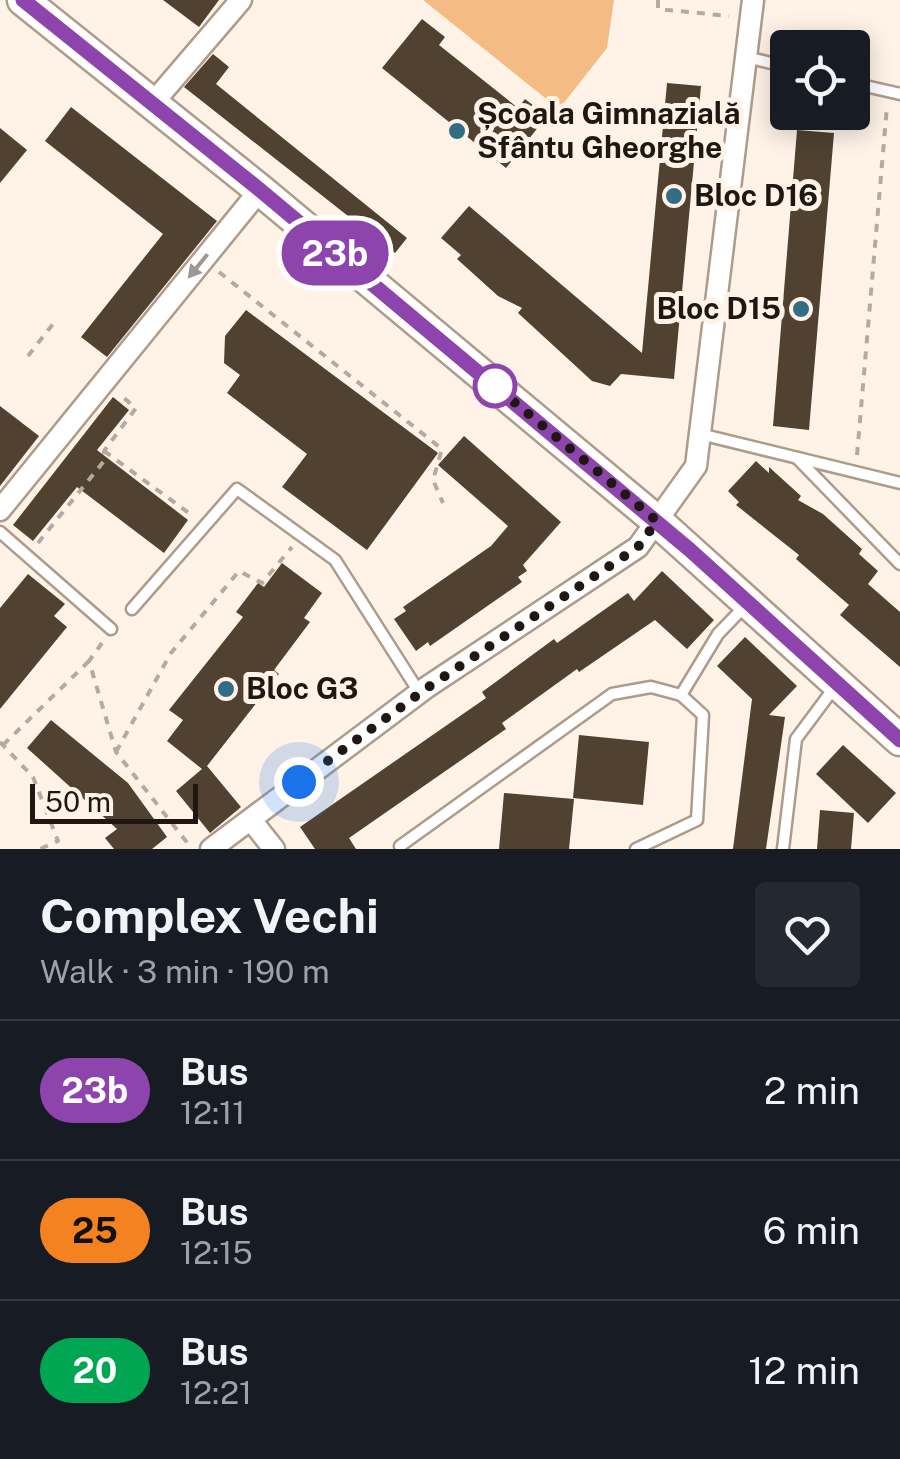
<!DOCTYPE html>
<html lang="en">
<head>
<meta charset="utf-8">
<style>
  body { margin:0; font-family:"Public Sans",sans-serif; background:#242831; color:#f1f3f6; height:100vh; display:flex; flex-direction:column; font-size:38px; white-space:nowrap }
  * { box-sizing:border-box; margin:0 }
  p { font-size:32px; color:#9ea1a6 }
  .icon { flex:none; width:55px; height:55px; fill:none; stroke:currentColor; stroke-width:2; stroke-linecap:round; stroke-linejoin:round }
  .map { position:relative; height:849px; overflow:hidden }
  .panel { display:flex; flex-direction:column; background:#171b24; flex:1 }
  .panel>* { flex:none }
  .badge { padding:0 20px; border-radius:32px; font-size:35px; line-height:65px }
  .controls { position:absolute; left:770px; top:30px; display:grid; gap:20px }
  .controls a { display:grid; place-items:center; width:100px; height:100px; border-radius:10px; background:#171b24; box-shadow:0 5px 25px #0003; font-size:50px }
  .scale { position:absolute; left:30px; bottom:25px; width:168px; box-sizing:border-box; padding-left:10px; border:5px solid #1f1812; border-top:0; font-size:28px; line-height:35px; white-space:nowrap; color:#1f1812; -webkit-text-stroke:8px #fff3e8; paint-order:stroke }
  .you { position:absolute; width:50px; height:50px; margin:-25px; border:8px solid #fff; border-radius:50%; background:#1a73e8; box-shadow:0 0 0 15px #1a73e833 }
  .map>.badge { position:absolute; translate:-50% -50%; box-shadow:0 0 0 5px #fff }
  .round { display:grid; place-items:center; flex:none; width:105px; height:105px; border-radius:10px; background:#242831 }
  .head { display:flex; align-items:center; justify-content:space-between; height:170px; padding:0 40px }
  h1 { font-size:48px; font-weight:700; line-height:75px }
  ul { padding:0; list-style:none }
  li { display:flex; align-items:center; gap:30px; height:140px; padding:0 40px; border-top:2px solid #363941 }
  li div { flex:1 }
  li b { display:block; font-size:38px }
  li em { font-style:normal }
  li .badge { min-width:110px; font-weight:700; text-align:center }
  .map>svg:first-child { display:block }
  .green { fill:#f4bc84 }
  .building { fill:#504131 }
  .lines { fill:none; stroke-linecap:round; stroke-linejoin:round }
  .lane-casing { stroke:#ae9c8a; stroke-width:15 }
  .street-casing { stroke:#ae9c8a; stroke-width:25 }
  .secondary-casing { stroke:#ae9c8a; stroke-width:35 }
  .path { stroke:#b5aaa1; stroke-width:4; stroke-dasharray:8 8; stroke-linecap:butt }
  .lane { stroke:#fff; stroke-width:10 }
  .street { stroke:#fff; stroke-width:20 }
  .secondary { stroke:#fff; stroke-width:30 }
  .oneway { fill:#9a9794 }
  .line-casing { stroke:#fff; stroke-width:22 }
  .line { stroke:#8e44ad; stroke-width:15 }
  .walk { stroke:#1f1812; stroke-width:10; stroke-dasharray:0 18 }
  .poi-dot { fill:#316d85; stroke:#fff3e8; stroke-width:4 }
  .stop-dot { fill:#fff; stroke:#8e44ad; stroke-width:5 }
  .labels { text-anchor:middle; stroke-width:10; stroke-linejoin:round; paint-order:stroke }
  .poi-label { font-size:30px; font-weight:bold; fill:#1f1812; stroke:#fff3e8; text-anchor:start }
</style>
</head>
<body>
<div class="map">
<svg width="900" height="849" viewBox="0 0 900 849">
  <rect width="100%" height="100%" fill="#fff3e8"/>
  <path class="green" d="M423,0h191l-7,48 -48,61z"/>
  <g class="building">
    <path d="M163,0h56l-20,27z"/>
    <path d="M422,19l23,18 -6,8 79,63 7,-9 22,17 -41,52 -124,-100z"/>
    <path d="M213,54l16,13 -13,17 191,154 -12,15 -211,-166z"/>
    <path d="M667,83l34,3 -27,293 -53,-5 -11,12 -18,-5 -74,-68 4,-5 -24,-12 -41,-37 4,-4 -20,-17 28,-32 173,147z"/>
    <path d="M71,107l146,114 -110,136 -26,-20 82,-103 -118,-93z"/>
    <path d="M0,128l27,22 -27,33z"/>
    <path d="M797,130l37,3 -25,297 -36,-4z"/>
    <path d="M246,310l192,143 -71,97 -85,-63 25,-33 -80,-61 13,-18 -16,-12 1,-27z"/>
    <path d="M113,397l16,13 -32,40 91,70 -24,33 -87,-66 -44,54 -20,-16z"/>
    <path d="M0,406l39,30 -39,50z"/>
    <path d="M464,436l97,86 -38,43 4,6 -9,6 4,5 -92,64 -2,-4 -12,9 -22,-32 12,-8 -3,-4 88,-61 17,-20 -70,-61z"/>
    <path d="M756,461l13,12v-6l32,29 -3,4 25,14 39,35 -3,5 19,17 -10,13 32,28v55l-60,-52 9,-10 -53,-46 3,-4 -63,-50 3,-3 -11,-11z"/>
    <path d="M282,563l40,30 -18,25 6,4 -36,48 5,4 -72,92 34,41 -31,26 -34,-42 26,-22 -35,-28 16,-21 -14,-10 74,-93 -7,-5 22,-29 6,4z"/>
    <path d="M662,571l52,49 -27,29 -32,-29 -76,52 -2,-3 -75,54 4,6 -157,109 7,11h-41l-15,-22 186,-129 -4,-6 72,-53 3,4 71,-50 6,8z"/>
    <path d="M28,574l37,30 -11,12 13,11 -67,82v-101z"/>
    <path d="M745,637l52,49 -28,29 16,2 -19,132h-33l19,-150 -35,-33z"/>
    <path d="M51,720l77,63 39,54 -15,12h-38l-9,-11 12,-9 -90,-81z"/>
    <path d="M579,735l70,7 -6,63 -70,-7z"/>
    <path d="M843,745l53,48 -28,30 -52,-49z"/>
    <path d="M504,793l70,6 -5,50h-70z"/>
    <path d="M820,810l34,3 -3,36h-34z"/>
  </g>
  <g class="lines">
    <g class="lane-casing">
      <g id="lane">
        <path d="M746,57l42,10"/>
        <path d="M852,83l48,11"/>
        <path d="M700,434l200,49"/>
        <path d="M797,458l103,106"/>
        <path d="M0,532l111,97"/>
        <path d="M132,609l105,-120 98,71 84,132"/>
        <path d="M400,846l212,-152 39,-7 30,8 37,-61 28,-29"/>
        <path d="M636,849l61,-29 6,-105 -22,-20"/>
        <path d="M783,849l13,-110 38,-51"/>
      </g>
    </g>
    <g class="street-casing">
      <g id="street">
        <path d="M152,104l89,-104"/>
        <path d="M0,510l260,-320"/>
        <path d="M251,820l23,29"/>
        <path d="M211,849l216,-162 211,-140 58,-81 57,-466"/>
      </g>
    </g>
    <g class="secondary-casing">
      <path id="secondary" d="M23,0l237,190 397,331 243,219"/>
    </g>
    <g class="path">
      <path d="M658,0v9l71,7"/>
      <path d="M219,272l223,177 -9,31 10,23"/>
      <path d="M28,356l28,-36"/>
      <path d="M104,451l89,65"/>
      <path d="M857,455l30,-349"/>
      <path d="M38,543l66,-82v-10l32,-43 -17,-14"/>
      <path d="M102,643l-13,18 27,91 73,93"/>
      <path d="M0,742l33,35 25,64 -18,8"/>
      <path d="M3,745l86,-84"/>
      <path d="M116,752l55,-99 68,-82 23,12 30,-36"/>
    </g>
    <use href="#lane" class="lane"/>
    <use href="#street" class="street"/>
    <use href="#secondary" class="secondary"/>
  </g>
  <defs><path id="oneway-solid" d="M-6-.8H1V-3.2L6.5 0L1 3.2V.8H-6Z" transform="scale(2.5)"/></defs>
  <use class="oneway" href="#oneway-solid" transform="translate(198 266) rotate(129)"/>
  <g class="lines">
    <g class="line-casing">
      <path id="line" d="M23,0l237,190 430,360 210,190"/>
    </g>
    <use href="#line" class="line"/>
    <path class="walk" d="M299,782l128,-94 211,-141 19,-26 -162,-135"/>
  </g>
  <g class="poi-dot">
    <circle cx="457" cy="131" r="10"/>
    <circle cx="674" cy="196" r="10"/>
    <circle cx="801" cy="309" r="10"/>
    <circle cx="226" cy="689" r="10"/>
  </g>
  <circle class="stop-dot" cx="495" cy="386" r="20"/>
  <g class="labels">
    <g class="poi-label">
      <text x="477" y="124">Școala Gimnazială<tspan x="477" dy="34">Sfântu Gheorghe</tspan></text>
      <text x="694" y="206">Bloc D16</text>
      <text x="781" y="319" text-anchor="end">Bloc D15</text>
      <text x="246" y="699">Bloc G3</text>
    </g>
  </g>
</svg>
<div class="controls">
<a><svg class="icon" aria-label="locate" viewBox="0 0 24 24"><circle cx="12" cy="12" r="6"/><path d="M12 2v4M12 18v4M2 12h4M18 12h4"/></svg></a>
</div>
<div class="scale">50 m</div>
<div class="you" style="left:299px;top:782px"></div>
<b class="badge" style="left:335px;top:253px;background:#8e44ad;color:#fff">23b</b>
</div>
<section class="panel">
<div class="head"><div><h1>Complex Vechi</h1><p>Walk · 3 min · 190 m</p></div><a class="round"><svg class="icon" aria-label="heart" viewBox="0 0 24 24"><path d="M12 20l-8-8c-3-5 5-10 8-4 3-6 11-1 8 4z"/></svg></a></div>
<ul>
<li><span class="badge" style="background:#8e44ad;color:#fff">23b</span><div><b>Bus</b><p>12:11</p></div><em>2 min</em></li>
<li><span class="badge" style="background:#f58220;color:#111">25</span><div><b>Bus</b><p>12:15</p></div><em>6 min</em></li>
<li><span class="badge" style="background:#00a651;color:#fff">20</span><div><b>Bus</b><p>12:21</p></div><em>12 min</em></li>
</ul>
</section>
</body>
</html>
